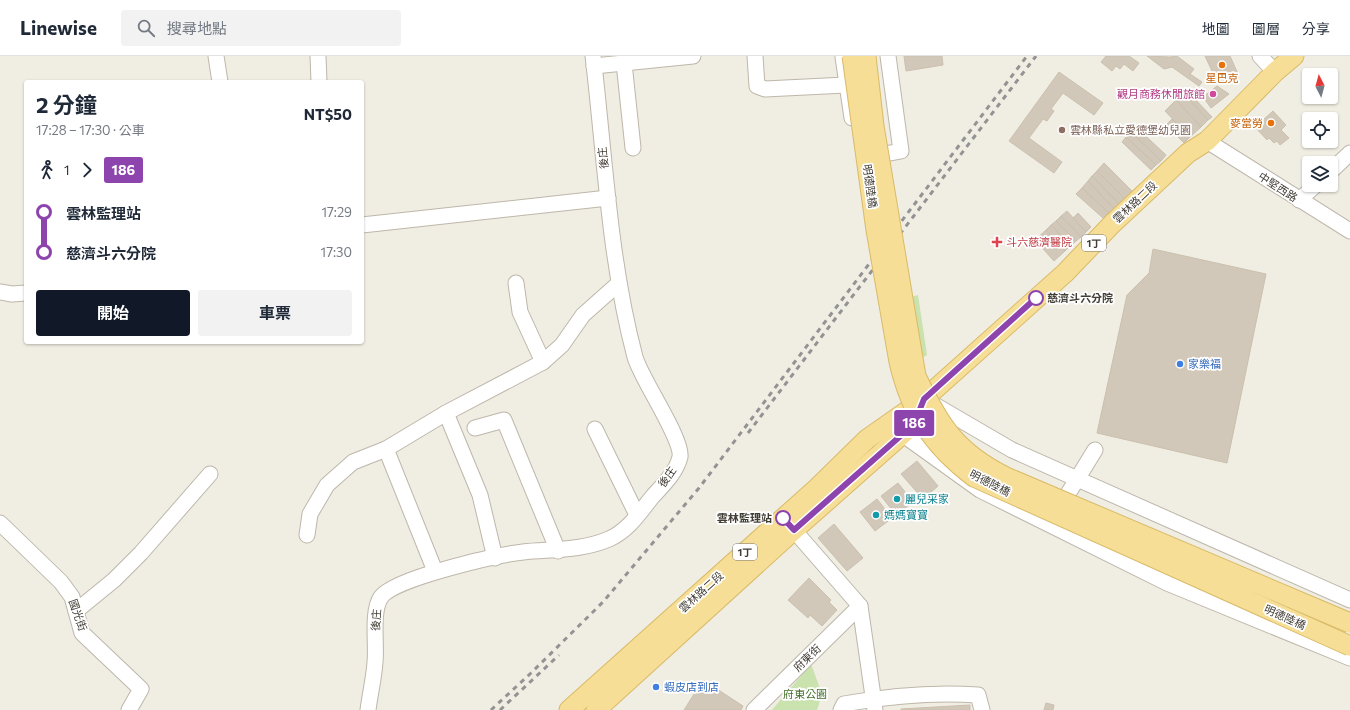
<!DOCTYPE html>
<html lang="zh-TW">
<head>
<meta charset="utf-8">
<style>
  body { margin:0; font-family:Commissioner,"Noto Sans TC",sans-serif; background:#f2f2f3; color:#1f2937; height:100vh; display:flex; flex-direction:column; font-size:15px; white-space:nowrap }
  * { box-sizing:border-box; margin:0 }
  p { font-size:13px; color:#747a83 }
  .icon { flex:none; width:22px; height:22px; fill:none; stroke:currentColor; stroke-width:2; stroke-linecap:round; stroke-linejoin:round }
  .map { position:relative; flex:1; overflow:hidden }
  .panel { position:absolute; left:24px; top:24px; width:340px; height:264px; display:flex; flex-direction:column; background:#fff; border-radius:4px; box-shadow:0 1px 3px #0004 }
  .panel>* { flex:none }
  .badge { padding:0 8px; border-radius:3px; font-size:14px; line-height:26px }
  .needle { width:26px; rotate:354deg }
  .tools { position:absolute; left:1302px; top:12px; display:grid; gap:8px }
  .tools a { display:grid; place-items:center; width:36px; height:36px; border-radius:4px; background:#fff; box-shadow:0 1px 3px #0004; font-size:20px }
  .map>.badge { position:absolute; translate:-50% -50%; box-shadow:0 0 0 2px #fff }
  .legs { display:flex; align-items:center; gap:6px; height:44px; padding:0 12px; font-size:13px }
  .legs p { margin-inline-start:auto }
  .head { display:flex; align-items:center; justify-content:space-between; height:68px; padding:0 12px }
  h1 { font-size:22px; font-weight:700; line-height:30px }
  .action { display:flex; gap:8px; margin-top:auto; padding:8px 12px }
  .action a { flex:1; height:46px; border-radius:4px; background:#111827; color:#fff; font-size:16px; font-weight:700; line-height:46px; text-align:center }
  .action a+a { background:#f2f2f3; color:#1f2937 }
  ul { padding:0 12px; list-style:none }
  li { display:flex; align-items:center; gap:14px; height:40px; font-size:15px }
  li i { display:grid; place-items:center; width:6px; height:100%; margin:0 5px; background:currentColor }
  li i::after { content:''; width:10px; height:10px; margin:-5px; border:3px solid; border-radius:50%; background:#fff }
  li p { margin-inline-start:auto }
  li:first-child i { background:linear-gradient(#0000 50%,currentColor 0) }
  li:last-child i { background:linear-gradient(currentColor 50%,#0000 0) }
  header { display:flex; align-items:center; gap:24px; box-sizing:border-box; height:56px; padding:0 20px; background:#fff; border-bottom:1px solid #e0e1e3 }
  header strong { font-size:19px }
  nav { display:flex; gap:22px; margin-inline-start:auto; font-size:14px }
  .search { width:280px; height:36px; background:#f2f2f3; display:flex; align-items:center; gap:10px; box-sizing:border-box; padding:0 14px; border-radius:4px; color:#747a83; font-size:15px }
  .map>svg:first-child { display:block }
  .green { fill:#c9e2ae }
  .building { fill:#d1c8ba; stroke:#cbc0ad }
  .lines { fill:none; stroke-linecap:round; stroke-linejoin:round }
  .minor-casing { stroke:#beb7aa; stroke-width:17 }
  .major-casing { stroke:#d9bb68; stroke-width:21 }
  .minor { stroke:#fff; stroke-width:15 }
  .major { stroke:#f6de96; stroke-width:19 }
  .rail { stroke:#939393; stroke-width:3; stroke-dasharray:5 5; stroke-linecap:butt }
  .major-bridge-casing { stroke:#d9bb68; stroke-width:21; stroke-linecap:butt }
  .major-bridge { stroke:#f6de96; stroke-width:19 }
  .line-1-casing { stroke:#fff; stroke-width:9 }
  .line-1 { stroke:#8e44ad; stroke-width:6 }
  .food-dot { fill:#e8710a; stroke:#fff; stroke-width:1.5 }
  .hotel-dot { fill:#d1479c; stroke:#fff; stroke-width:1.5 }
  .education-dot { fill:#8d6e63; stroke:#fff; stroke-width:1.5 }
  .health-dot { fill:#e0444e; stroke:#fff; stroke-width:1.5 }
  .stop-1-dot { fill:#fff; stroke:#8e44ad; stroke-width:2 }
  .shop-dot { fill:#3f7fe0; stroke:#fff; stroke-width:1.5 }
  .culture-dot { fill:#0f9aa8; stroke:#fff; stroke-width:1.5 }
  .labels { text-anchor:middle; stroke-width:3.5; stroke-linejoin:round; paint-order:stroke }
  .shield { fill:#fff; stroke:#7a7671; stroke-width:1 }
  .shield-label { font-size:10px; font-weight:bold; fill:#413c34 }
  .food-label { font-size:11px; fill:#c56008; stroke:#fff }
  .hotel-label { font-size:11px; fill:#b23c85; stroke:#fff; text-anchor:end }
  .education-label { font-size:11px; fill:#785e54; stroke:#fff; text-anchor:start }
  .street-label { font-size:11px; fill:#413c34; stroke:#fff }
  .health-label { font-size:11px; fill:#be3a42; stroke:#fff; text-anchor:start }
  .stop-label { font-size:11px; font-weight:bold; fill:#413c34; stroke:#fff; text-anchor:start }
  .shop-label { font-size:11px; fill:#366cbe; stroke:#fff; text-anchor:start }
  .culture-label { font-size:11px; fill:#0d838f; stroke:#fff; text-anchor:start }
  .park-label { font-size:11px; fill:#436e2c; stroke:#fff }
</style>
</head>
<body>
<header>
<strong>Linewise</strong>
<div class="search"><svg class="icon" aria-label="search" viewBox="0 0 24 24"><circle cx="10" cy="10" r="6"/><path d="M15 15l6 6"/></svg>搜尋地點</div>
<nav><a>地圖</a><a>圖層</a><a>分享</a></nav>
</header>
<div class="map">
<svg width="1350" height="654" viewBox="0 0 1350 654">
  <rect width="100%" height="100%" fill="#f0ede3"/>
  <g class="green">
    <path d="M918,239l9,60 -29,17 -13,-67z"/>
    <path d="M811,608l11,30 -5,16h-45z"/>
  </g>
  <g class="building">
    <path d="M904,0h38l1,9 -37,6z"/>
    <path d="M1106,0h23l10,7 -6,8 -9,-7 -4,5 -4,-3 -4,5 -11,-9z"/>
    <path d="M1147,0l23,1 7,-1 17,13 -4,5 12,8 -3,4 -27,-19 -8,2z"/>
    <path d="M1205,0h25l8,18 -20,10z"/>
    <path d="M1059,16l44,31 -9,12 -31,-22 -12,16 3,2 -7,10 -4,-2 -14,19 33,24 -8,11 -45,-32z"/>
    <path d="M1217,30l12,8 -18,14 -8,-11z"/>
    <path d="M1191,39l21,22 -4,3 -21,-23z"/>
    <path d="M1187,41l21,23 -7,7 -25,-27z"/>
    <path d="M1176,44l25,27 -11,10 -25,-26z"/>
    <path d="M1273,55l13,14 -5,5 8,8 -9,7 -3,-4 -3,2 -5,-5 -2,2 -12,-13z"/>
    <path d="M1172,63l18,18 -6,6 -18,-18z"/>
    <path d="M1136,71l30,28 -5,6 -30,-29z"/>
    <path d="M1131,76l30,29 -5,4 -30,-28z"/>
    <path d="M1126,81l30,28 -5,5 -29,-28z"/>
    <path d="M1104,107l29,29 -8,7 -28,-28z"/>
    <path d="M1097,115l28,28 -6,5 -27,-28z"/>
    <path d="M1092,120l27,28 -5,5 -26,-28z"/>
    <path d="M1088,125l26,28 -5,4 -27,-25z"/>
    <path d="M1082,132l27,25 -6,5 -27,-24z"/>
    <path d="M1067,155l19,21 -5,5 -20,-21z"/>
    <path d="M1078,157l13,14 -5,5 -13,-14z"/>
    <path d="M1061,160l20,21 -5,4 -20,-20z"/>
    <path d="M1056,165l20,20 -6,5 -19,-21z"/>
    <path d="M1051,169l19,21 -5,5 -19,-21z"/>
    <path d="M1046,174l19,21 -11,10 -19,-21z"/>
    <path d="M1153,193l113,25 -39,189 -130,-30 30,-138 22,-22z"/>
    <path d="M917,405l21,25 -15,13 -22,-25z"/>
    <path d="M898,427l15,19 -17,13 -15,-19z"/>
    <path d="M877,443l15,19 -17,13 -15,-19z"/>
    <path d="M834,468l29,34 -16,13 -29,-33z"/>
    <path d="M809,522l22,22 -2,2 8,8 -15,16 -12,-11 -2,3 -20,-18z"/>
    <path d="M703,624l40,26 -2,4h-57z"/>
    <path d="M1046,647l8,2 -1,5h-9z"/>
    <path d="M970,649v5h-69v-1z"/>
  </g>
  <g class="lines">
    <g class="minor-casing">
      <g id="minor">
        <path d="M216,0l4,26"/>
        <path d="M318,0l1,26"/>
        <path d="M755,0l2,30 8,3 81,-4"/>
        <path d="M1260,0l15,16"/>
        <path d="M843,1l9,61"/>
        <path d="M624,7l9,85"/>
        <path d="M594,10l99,-10"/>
        <path d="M1207,85l143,90"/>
        <path d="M869,101l32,-6 -13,-95"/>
        <path d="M1331,115l19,-18"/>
        <path d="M1299,144l17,-15"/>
        <path d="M362,169l246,-27"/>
        <path d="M516,227l4,29 23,50"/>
        <path d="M0,236l12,2 14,-1"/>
        <path d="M928,345l84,49 338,150"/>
        <path d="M446,357l34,82 15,63"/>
        <path d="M475,372l29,-8 54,131"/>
        <path d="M595,373l42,86"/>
        <path d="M902,378l78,56 187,93 183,75"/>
        <path d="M386,393l49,122"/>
        <path d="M1058,454l37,-60"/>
        <path d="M786,465l74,85 15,104"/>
        <path d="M0,467l61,59 11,15 10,36 59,56 -12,21"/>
        <path d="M307,479l3,-21 17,-29 26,-23 33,-13 60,-36 97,-51 19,-17 21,-30 36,-32"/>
        <path d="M76,555l38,-31 27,-27 69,-79"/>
        <path d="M368,654c2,-16 6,-32 7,-48 2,-18 -4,-50 6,-65 14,-19 116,-42 142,-45 29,-3 58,-1 86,-13 20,-9 31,-27 44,-43 10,-11 23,-23 27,-39 3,-18 -39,-78 -45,-100 -26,-98 -30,-200 -42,-301"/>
        <path d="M754,654l106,-104"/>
        <path d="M841,654l3,-6c44,-8 90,-12 134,-9l4,15"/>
      </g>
    </g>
    <g class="major-casing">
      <g id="major">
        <path d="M569,654l248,-222 50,-49 57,-40"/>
        <path d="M596,654l198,-180 120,-106 10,-25 141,-126 48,-50 75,-70 19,-12 68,-69 19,-16"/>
      </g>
    </g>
    <use href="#minor" class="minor"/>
    <use href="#major" class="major"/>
    <g class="rail">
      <path d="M748,377l288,-377"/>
      <path d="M491,654l40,-37 72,-71 96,-114 328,-432"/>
      <path d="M500,654l59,-55"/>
    </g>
    <g class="major-bridge-casing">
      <g id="major-bridge">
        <path d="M852,0l24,174 23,132c12,51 34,84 75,115l376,169"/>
        <path d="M866,0l8,70 42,250c23,49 40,76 90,101l344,146"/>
      </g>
    </g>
    <use href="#major-bridge" class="major-bridge"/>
  </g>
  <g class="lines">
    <g class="line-1-casing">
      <path id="line-1" d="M783,462l11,12 120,-106 10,-25 112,-101"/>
    </g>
    <use href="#line-1" class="line-1"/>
  </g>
  <g class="food-dot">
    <circle cx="1222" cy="9" r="4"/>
    <circle cx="1271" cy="67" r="4"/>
  </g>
  <circle class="hotel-dot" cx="1213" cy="38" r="4"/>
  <circle class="education-dot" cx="1062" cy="74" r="4"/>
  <path class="health-dot" d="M995 180h4v4h4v4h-4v4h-4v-4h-4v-4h4z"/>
  <g class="stop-1-dot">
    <circle cx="1036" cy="242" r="7"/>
    <circle cx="783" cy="462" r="7"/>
  </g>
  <g class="shop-dot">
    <circle cx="1180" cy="308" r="4"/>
    <circle cx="656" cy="631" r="4"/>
  </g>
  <g class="culture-dot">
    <circle cx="897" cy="443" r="4"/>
    <circle cx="876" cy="459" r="4"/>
  </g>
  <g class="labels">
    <g class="shield">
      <rect x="1082" y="179" width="24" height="16" rx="3"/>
      <rect x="733" y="488" width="24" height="16" rx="3"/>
    </g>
    <g class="shield-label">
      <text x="1094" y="191">1丁</text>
      <text x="745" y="500">1丁</text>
    </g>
    <g class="food-label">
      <text x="1222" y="26">星巴克</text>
      <text x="1263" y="71" text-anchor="end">麥當勞</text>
    </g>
    <g class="hotel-label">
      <text x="1205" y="42">觀月商務休閒旅館</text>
    </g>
    <g class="education-label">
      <text x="1070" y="78">雲林縣私立愛德堡幼兒園</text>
    </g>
    <g class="street-label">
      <text transform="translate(603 102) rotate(-96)" y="4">後庄</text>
      <text transform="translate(870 130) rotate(82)" y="4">明德陸橋</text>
      <text transform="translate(1278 131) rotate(33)" y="4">中堅西路</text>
      <text transform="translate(1135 146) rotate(-43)" y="4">雲林路二段</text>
      <text transform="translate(667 421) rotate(-55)" y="4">後庄</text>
      <text transform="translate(990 427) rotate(27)" y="4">明德陸橋</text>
      <text transform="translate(701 536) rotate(-42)" y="4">雲林路二段</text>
      <text transform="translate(78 559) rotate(71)" y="4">國光街</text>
      <text transform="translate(1285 561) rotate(24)" y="4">明德陸橋</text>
      <text transform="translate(376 564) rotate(-86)" y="4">後庄</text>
      <text transform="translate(807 602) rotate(-44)" y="4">府東街</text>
    </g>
    <g class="health-label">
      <text x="1006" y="190">斗六慈濟醫院</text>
    </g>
    <g class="stop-label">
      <text x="1047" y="246">慈濟斗六分院</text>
      <text x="772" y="466" text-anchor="end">雲林監理站</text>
    </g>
    <g class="shop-label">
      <text x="1188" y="312">家樂福</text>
      <text x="664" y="635">蝦皮店到店</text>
    </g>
    <g class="culture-label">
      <text x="905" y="447">麗兒采家</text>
      <text x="884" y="463">媽媽寶寶</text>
    </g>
    <g class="park-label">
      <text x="805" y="642">府東公園</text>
    </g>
  </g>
</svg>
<div class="tools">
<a><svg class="needle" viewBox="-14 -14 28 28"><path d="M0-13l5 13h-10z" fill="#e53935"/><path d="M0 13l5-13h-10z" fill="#747a83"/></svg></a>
<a><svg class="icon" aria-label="locate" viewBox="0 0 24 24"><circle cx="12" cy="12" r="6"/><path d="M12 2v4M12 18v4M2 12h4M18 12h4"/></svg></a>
<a><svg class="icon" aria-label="layers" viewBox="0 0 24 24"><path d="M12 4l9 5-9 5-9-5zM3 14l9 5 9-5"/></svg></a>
</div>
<b class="badge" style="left:914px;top:367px;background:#8e44ad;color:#fff">186</b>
<section class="panel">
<div class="head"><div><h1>2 分鐘</h1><p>17:28 – 17:30 · 公車</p></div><b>NT$50</b></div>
<div class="legs"><svg class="icon" aria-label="walk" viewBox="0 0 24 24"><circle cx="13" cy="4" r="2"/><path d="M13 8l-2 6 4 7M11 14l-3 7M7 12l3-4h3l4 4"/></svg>1<svg class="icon" aria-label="forward" viewBox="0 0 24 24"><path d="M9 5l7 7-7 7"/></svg><b class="badge" style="background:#8e44ad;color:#fff">186</b></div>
<ul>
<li><i style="color:#8e44ad"></i><b>雲林監理站</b><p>17:29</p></li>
<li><i style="color:#8e44ad"></i><b>慈濟斗六分院</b><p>17:30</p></li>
</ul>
<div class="action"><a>開始</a><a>車票</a></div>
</section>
</div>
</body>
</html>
